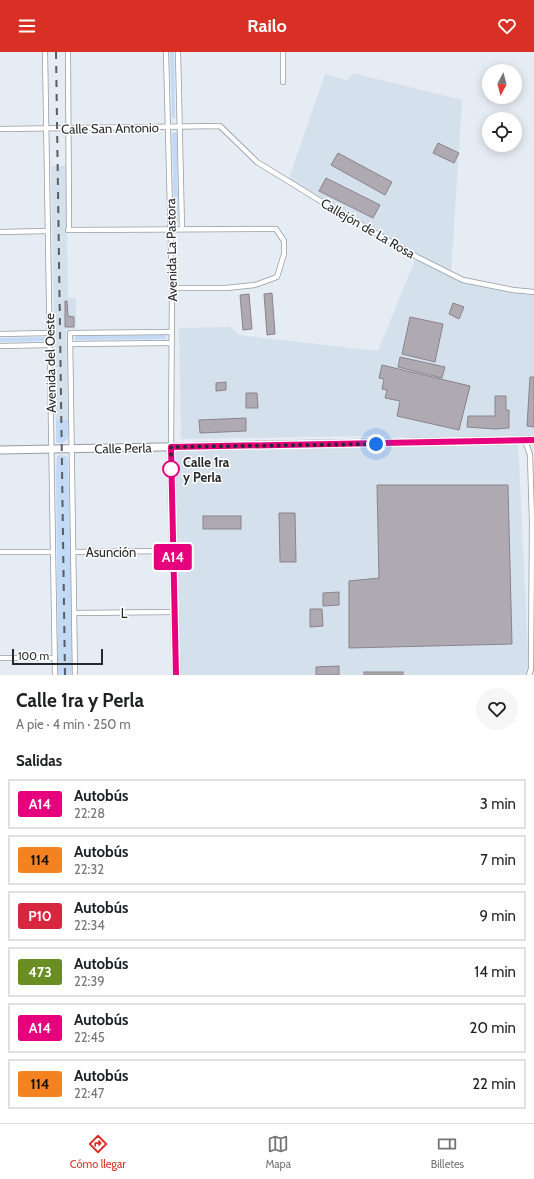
<!DOCTYPE html>
<html lang="es">
<head>
<meta charset="utf-8">
<style>
  body { margin:0; font-family:Cabin,sans-serif; background:#f6f6f6; color:#202124; height:100vh; display:flex; flex-direction:column; font-size:15px; white-space:nowrap }
  * { box-sizing:border-box; margin:0 }
  p { font-size:13px; color:#757577 }
  .icon { flex:none; width:22px; height:22px; fill:none; stroke:currentColor; stroke-width:2; stroke-linecap:round; stroke-linejoin:round }
  .map { position:relative; height:623px; overflow:hidden }
  .side { display:flex; flex-direction:column; background:#fff; flex:1 }
  .side>* { flex:none }
  .badge { padding:0 8px; border-radius:3px; font-size:14px; line-height:26px }
  .needle { width:26px; rotate:187deg }
  .buttons { position:absolute; left:482px; top:12px; display:grid; gap:8px }
  .buttons a { display:grid; place-items:center; width:40px; height:40px; border-radius:50%; background:#fff; box-shadow:0 2px 10px #0003; font-size:20px }
  .scale { position:absolute; left:12px; bottom:10px; width:91px; box-sizing:border-box; padding-left:4px; border:2px solid #27292c; border-top:0; font-size:11px; line-height:14px; white-space:nowrap; color:#27292c; -webkit-text-stroke:3px #fff; paint-order:stroke }
  .you { position:absolute; width:20px; height:20px; margin:-10px; border:3px solid #fff; border-radius:50%; background:#1a73e8; box-shadow:0 0 0 6px #1a73e833 }
  .map>.badge { position:absolute; translate:-50% -50%; box-shadow:0 0 0 2px #fff }
  h2 { padding:0 16px; font-size:15px; line-height:36px }
  .round { display:grid; place-items:center; flex:none; width:42px; height:42px; border-radius:21px; background:#f6f6f6 }
  .summary { display:flex; align-items:center; justify-content:space-between; height:68px; padding:0 16px }
  h1 { font-size:19px; font-weight:800; line-height:30px }
  ul { padding:0; list-style:none }
  li { display:flex; align-items:center; gap:12px; height:50px; margin:0 8px 6px; padding:0 8px; border:2px solid #e0e0e0; border-radius:0px }
  li div { flex:1 }
  li b { display:block; font-size:15px }
  li em { font-style:normal }
  li .badge { min-width:44px; font-weight:700; text-align:center }
  header { display:flex; justify-content:space-between; align-items:center; height:52px; padding:0 16px; background:#d93025; color:#fff; font-size:18px; font-weight:800 }
  .tabs { display:flex; justify-content:space-around; align-items:center; height:56px; border-top:1px solid #e0e0e0; background:#fff; font-size:11px; color:#757577 }
  .tabs a { display:grid; justify-items:center; gap:2px }
  .tabs .current { color:#d93025 }
  .map>svg:first-child { display:block }
  .built { fill:#d5e0ed }
  .green { fill:#c2daf6 }
  .building { fill:#afaab1; stroke:#89838a }
  .lines { fill:none; stroke-linecap:round; stroke-linejoin:round }
  .street-casing { stroke:#969ca2; stroke-width:6 }
  .secondary-casing { stroke:#969ca2; stroke-width:9 }
  .street { stroke:#fff; stroke-width:4.5 }
  .secondary { stroke:#fff; stroke-width:7 }
  .rail { stroke:#595c60; stroke-width:2; stroke-dasharray:7 7; stroke-linecap:butt }
  .line-casing { stroke:#fff; stroke-width:9 }
  .line { stroke:#e6007e; stroke-width:6 }
  .walk { stroke:#27292c; stroke-width:4; stroke-dasharray:0 7.2 }
  .stop-dot { fill:#fff; stroke:#e6007e; stroke-width:2 }
  .labels { text-anchor:middle; stroke-width:3; stroke-linejoin:round; paint-order:stroke }
  .street-label { font-size:13px; fill:#27292c; stroke:#fff }
  .stop-label { font-size:13px; font-weight:bold; fill:#27292c; stroke:#fff; text-anchor:start }
</style>
</head>
<body>
<header><svg class="icon" aria-label="menu" viewBox="0 0 24 24"><path d="M4 6h16M4 12h16M4 18h16"/></svg>Railo<svg class="icon" aria-label="heart" viewBox="0 0 24 24"><path d="M12 20l-8-8c-3-5 5-10 8-4 3-6 11-1 8 4z"/></svg></header>
<div class="map">
<svg width="534" height="623" viewBox="0 0 534 623">
  <rect width="100%" height="100%" fill="#e6ecf3"/>
  <g class="built">
    <path d="M353,21l109,27 -11,173 12,7 71,12v148l-16,1 11,232 -1,2h-352l-5,-228 205,-3 -1,-8 -194,3 -2,-111 51,-1 9,8 139,16 38,-94 -128,-76 37,-107 22,6z"/>
    <path d="M51,114h15l2,131 8,1v31h-10l2,91h-12z"/>
  </g>
  <g class="green">
    <path d="M170,0h4l1,66h-3z"/>
    <path d="M177,80l1,90 -4,-1 -2,-88z"/>
    <path d="M166,283v4l-91,1v-4z"/>
    <path d="M47,285v4l-47,1v-4z"/>
    <path d="M56,368h12v18l-4,5h-5l-3,-1z"/>
    <path d="M60,403l6,1 2,3 6,216h-16l-2,-204 1,-15z"/>
  </g>
  <g class="building">
    <path d="M438,91l21,10 -5,10 -21,-10z"/>
    <path d="M338,101l54,29 -7,13 -54,-30z"/>
    <path d="M326,126l54,27 -7,13 -54,-27z"/>
    <path d="M272,241l3,41 -8,1 -3,-41z"/>
    <path d="M249,242l3,35 -9,1 -3,-35z"/>
    <path d="M65,249h2l1,15 6,1v10h-9z"/>
    <path d="M453,251l11,4 -5,12 -10,-5z"/>
    <path d="M410,265l33,7 -8,38 -33,-8z"/>
    <path d="M400,305l45,10 -3,11 -44,-11z"/>
    <path d="M382,313l88,21 -11,44 -62,-14 3,-15 -15,-3 2,-8 -5,-1 2,-10 -5,-1z"/>
    <path d="M530,325h4v50l-7,-1z"/>
    <path d="M226,330v8l-10,1v-8z"/>
    <path d="M246,341h11l1,15h-12z"/>
    <path d="M495,344h11v14h3v18l-14,1 -28,-2 1,-11h27z"/>
    <path d="M246,366v13l-46,2 -1,-13z"/>
    <path d="M377,433h131l4,159 -163,4v-67l30,-3z"/>
    <path d="M279,461h16l1,49h-16z"/>
    <rect x="203" y="464" width="38" height="13"/>
    <path d="M339,540v13l-16,1v-13z"/>
    <path d="M310,557h12l1,17 -13,1z"/>
    <path d="M339,614v9h-23v-8z"/>
    <rect x="364" y="620" width="39" height="3"/>
  </g>
  <g class="lines">
    <g class="street-casing">
      <g id="street">
        <path d="M45,0l10,623"/>
        <path d="M68,0l1,178"/>
        <path d="M166,0l6,236 -1,159"/>
        <path d="M178,0l4,177"/>
        <path d="M283,0v30"/>
        <path d="M0,77l220,-3 37,36 70,43 90,52 46,23 50,10 21,2"/>
        <path d="M68,178l208,-1 8,12v13l-7,23 -22,8 -29,3h-54"/>
        <path d="M0,180l48,-1"/>
        <path d="M0,282l49,-1"/>
        <path d="M70,292l101,-1"/>
        <path d="M0,294l50,-1"/>
        <path d="M525,388l5,15 2,67 -1,147 -2,6"/>
        <path d="M0,500h53"/>
        <path d="M73,500l100,-1"/>
        <path d="M74,561l100,-1"/>
        <path d="M0,606h55"/>
        <path d="M75,623l-5,-342 101,-1"/>
      </g>
    </g>
    <g class="secondary-casing">
      <g id="secondary">
        <path d="M171,395l5,228"/>
        <path d="M0,398l534,-10"/>
      </g>
    </g>
    <use href="#street" class="street"/>
    <use href="#secondary" class="secondary"/>
    <path class="rail" d="M56,0l9,623"/>
  </g>
  <g class="lines">
    <g class="line-casing">
      <path id="line" d="M176,623l-5,-228 363,-7"/>
    </g>
    <use href="#line" class="line"/>
    <path class="walk" d="M171,417v-22l205,-3"/>
  </g>
  <circle class="stop-dot" cx="171" cy="417" r="8"/>
  <g class="labels">
    <g class="street-label">
      <text transform="translate(110 76) rotate(-1)" y="5">Calle San Antonio</text>
      <text transform="translate(368 176) rotate(30)" y="5">Callejón de La Rosa</text>
      <text transform="translate(171 198) rotate(-91)" y="5">Avenida La Pastora</text>
      <text transform="translate(50 311) rotate(-91)" y="5">Avenida del Oeste</text>
      <text transform="translate(123 396) rotate(-1)" y="5">Calle Perla</text>
      <text x="111" y="505">Asunción</text>
      <text x="124" y="566">L</text>
    </g>
    <g class="stop-label">
      <text x="183" y="415">Calle 1ra<tspan x="183" dy="15">y Perla</tspan></text>
    </g>
  </g>
</svg>
<div class="buttons">
<a><svg class="needle" viewBox="-14 -14 28 28"><path d="M0-13l5 13h-10z" fill="#e53935"/><path d="M0 13l5-13h-10z" fill="#757577"/></svg></a>
<a><svg class="icon" aria-label="locate" viewBox="0 0 24 24"><circle cx="12" cy="12" r="6"/><path d="M12 2v4M12 18v4M2 12h4M18 12h4"/></svg></a>
</div>
<div class="scale">100 m</div>
<div class="you" style="left:376px;top:392px"></div>
<b class="badge" style="left:173px;top:505px;background:#e6007e;color:#fff">A14</b>
</div>
<section class="side">
<div class="summary"><div><h1>Calle 1ra y Perla</h1><p>A pie · 4 min · 250 m</p></div><a class="round"><svg class="icon" aria-label="heart" viewBox="0 0 24 24"><path d="M12 20l-8-8c-3-5 5-10 8-4 3-6 11-1 8 4z"/></svg></a></div>
<h2>Salidas</h2>
<ul>
<li><span class="badge" style="background:#e6007e;color:#fff">A14</span><div><b>Autobús</b><p>22:28</p></div><em>3 min</em></li>
<li><span class="badge" style="background:#f58220;color:#111">114</span><div><b>Autobús</b><p>22:32</p></div><em>7 min</em></li>
<li><span class="badge" style="background:#d7263d;color:#fff">P10</span><div><b>Autobús</b><p>22:34</p></div><em>9 min</em></li>
<li><span class="badge" style="background:#6b8e23;color:#fff">473</span><div><b>Autobús</b><p>22:39</p></div><em>14 min</em></li>
<li><span class="badge" style="background:#e6007e;color:#fff">A14</span><div><b>Autobús</b><p>22:45</p></div><em>20 min</em></li>
<li><span class="badge" style="background:#f58220;color:#111">114</span><div><b>Autobús</b><p>22:47</p></div><em>22 min</em></li>
</ul>
</section>
<nav class="tabs">
<a class="current"><svg class="icon" aria-label="directions" viewBox="0 0 24 24"><path d="M12 3l9 9-9 9-9-9zM9 14v-3h6M13 9l2 2-2 2"/></svg>Cómo llegar</a>
<a><svg class="icon" aria-label="map" viewBox="0 0 24 24"><path d="M3 6l6-2 6 2 6-2v14l-6 2-6-2-6 2zM9 4v14M15 6v14"/></svg>Mapa</a>
<a><svg class="icon" aria-label="tickets" viewBox="0 0 24 24"><path d="M3 7h18v10H3zM15 7v10"/></svg>Billetes</a>
</nav>
</body>
</html>
